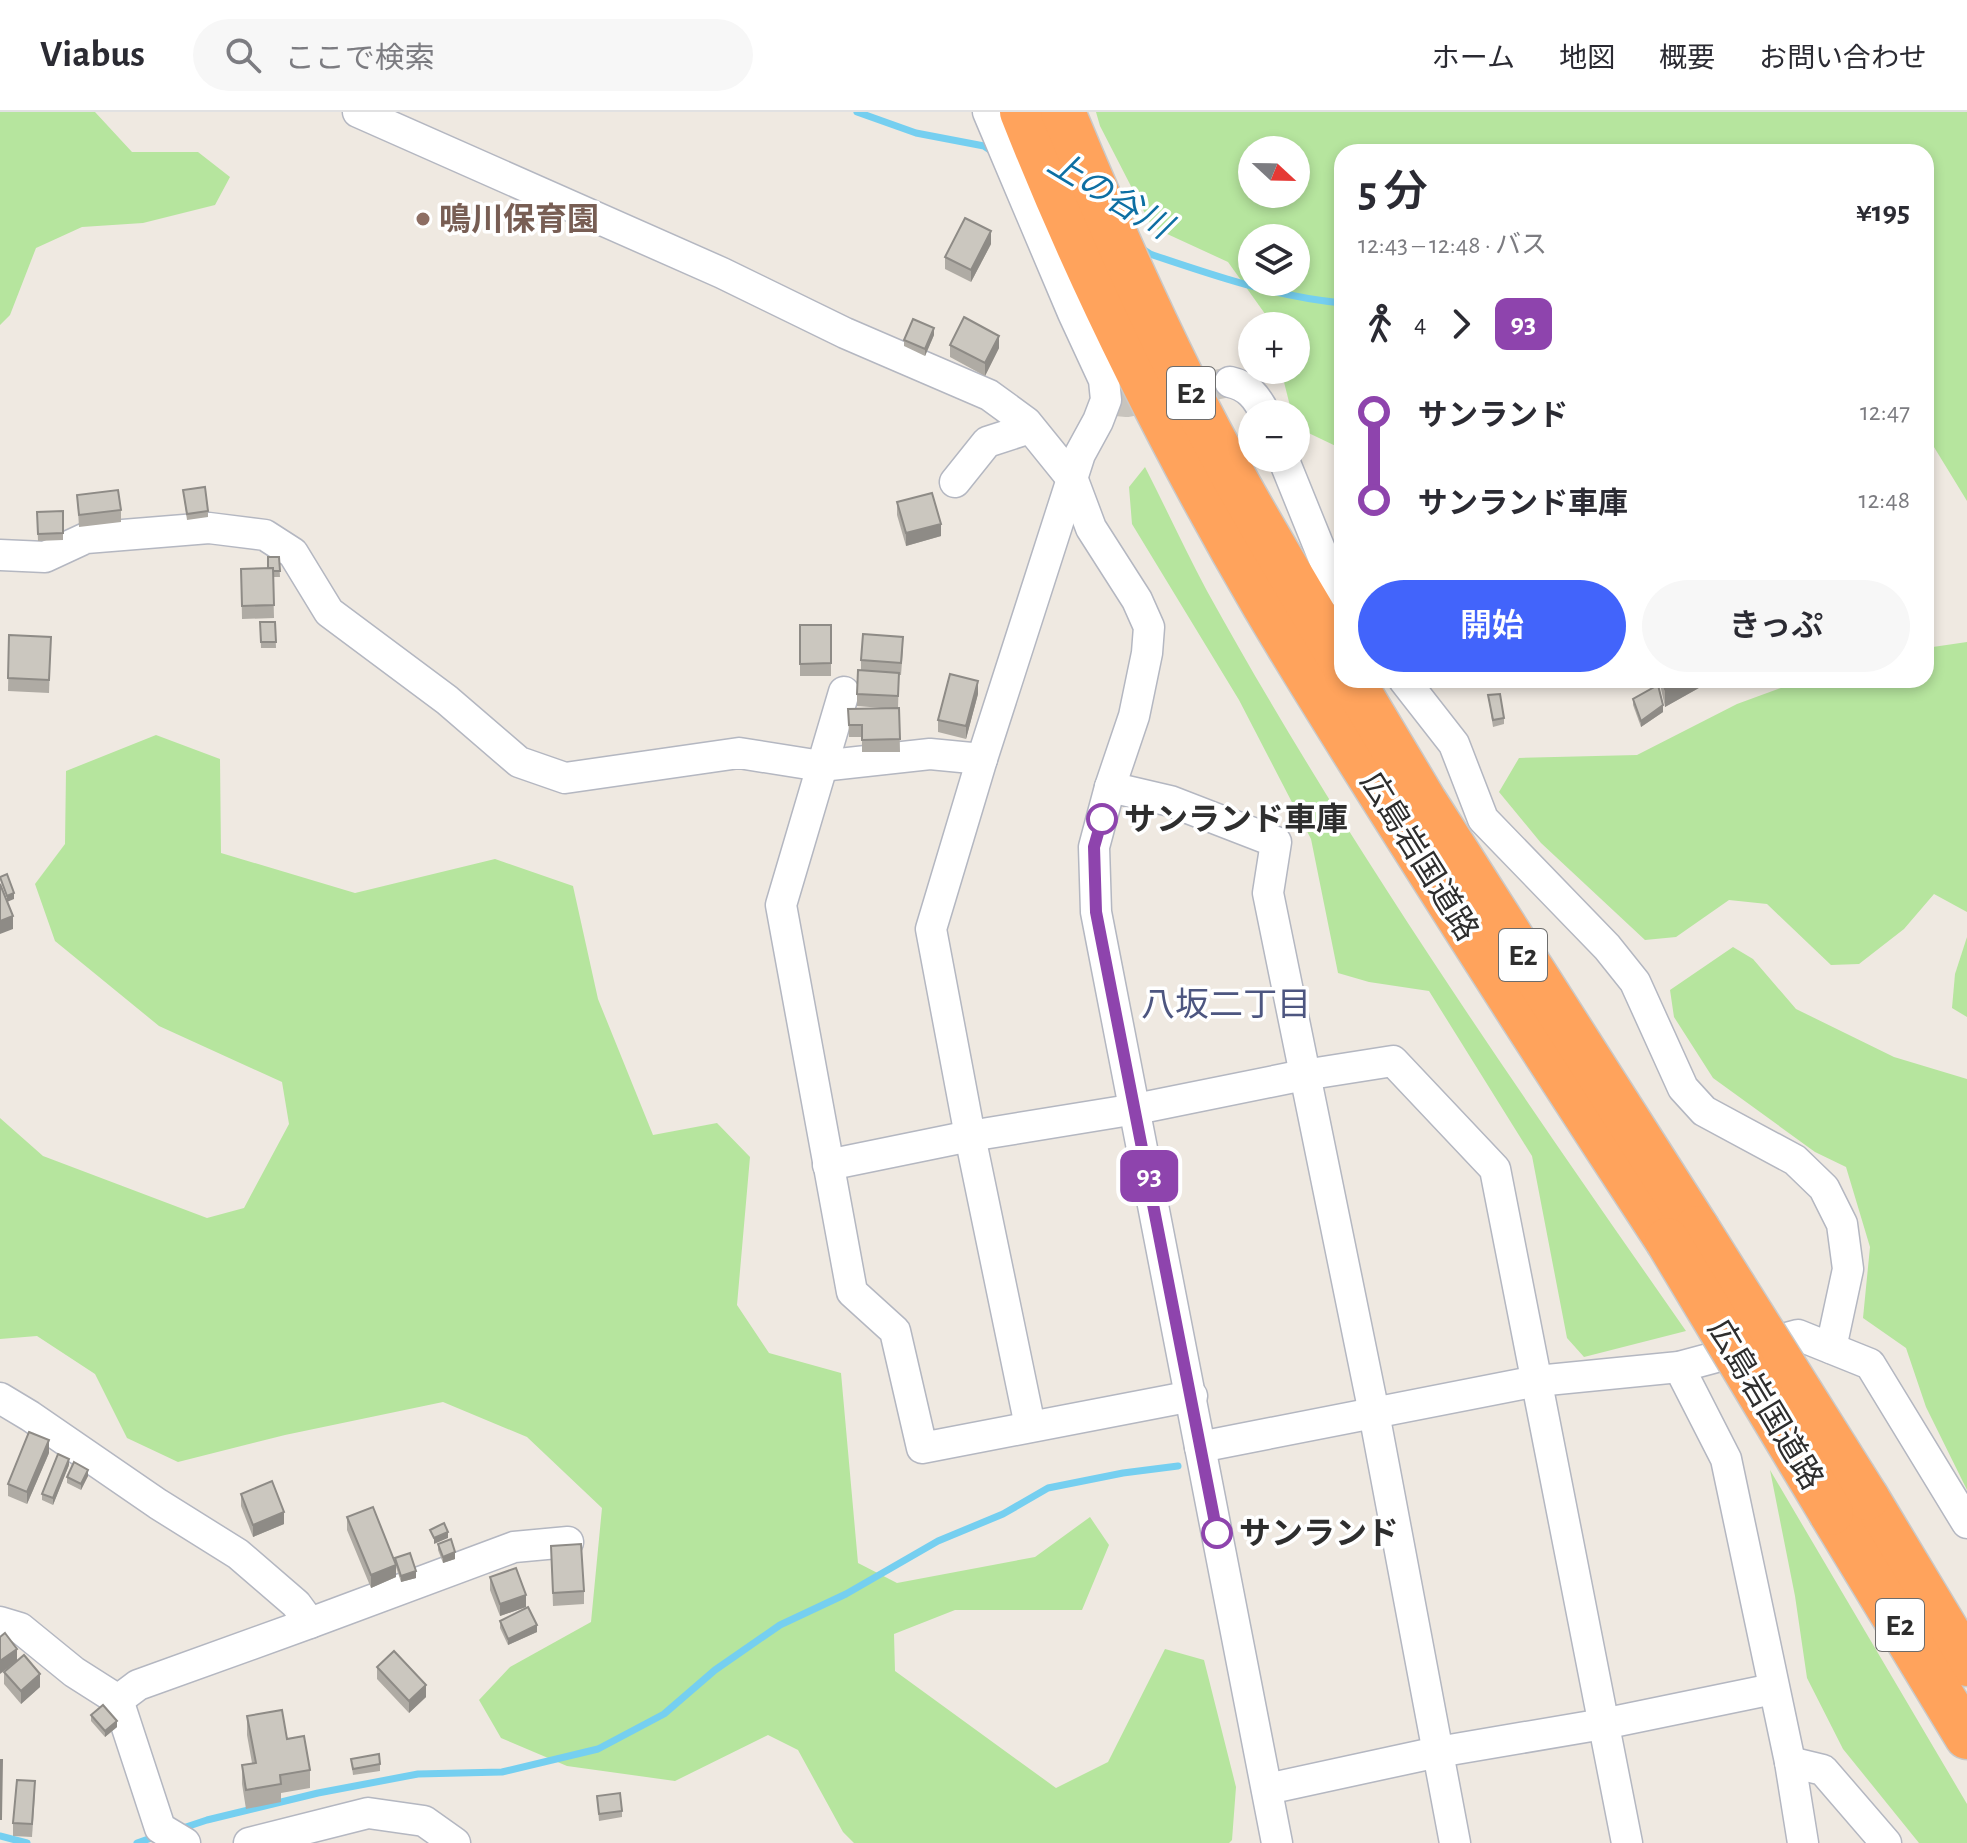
<!DOCTYPE html>
<html lang="ja">
<head>
<meta charset="utf-8">
<style>
  body { margin:0; font-family:"Alegreya Sans","Noto Sans JP",sans-serif; background:#f7f7f7; color:#2b2b33; height:100vh; display:flex; flex-direction:column; font-size:30px; white-space:nowrap }
  * { box-sizing:border-box; margin:0 }
  p { font-size:26px; color:#7c7c81 }
  .icon { flex:none; width:44px; height:44px; fill:none; stroke:currentColor; stroke-width:2; stroke-linecap:round; stroke-linejoin:round }
  .map { position:relative; flex:1; overflow:hidden }
  .panel { position:absolute; left:1334px; top:32px; width:600px; height:544px; display:flex; flex-direction:column; background:#fff; border-radius:24px; box-shadow:0 4px 12px #0003 }
  .panel>* { flex:none }
  .badge { padding:0 16px; border-radius:12px; font-size:28px; line-height:52px }
  .needle { width:52px; rotate:112deg }
  .controls { position:absolute; left:1238px; top:24px; display:grid; gap:16px }
  .controls a { display:grid; place-items:center; width:72px; height:72px; border-radius:50%; background:#fff; box-shadow:0 4px 12px #0003; font-size:40px }
  .map>.badge { position:absolute; translate:-50% -50%; box-shadow:0 0 0 4px #fff }
  .legs { display:flex; align-items:center; gap:12px; height:88px; padding:0 24px; font-size:26px }
  .legs p { margin-inline-start:auto }
  .overview { display:flex; align-items:center; justify-content:space-between; height:136px; padding:0 24px }
  h1 { font-size:44px; font-weight:600; line-height:60px }
  .button { display:flex; gap:16px; margin-top:auto; padding:16px 24px }
  .button a { flex:1; height:92px; border-radius:48px; background:#4264fb; color:#fff; font-size:32px; font-weight:600; line-height:92px; text-align:center }
  .button a+a { background:#f7f7f7; color:#2b2b33 }
  ul { padding:0 24px; list-style:none }
  li { display:flex; align-items:center; gap:28px; height:88px; font-size:30px }
  li i { display:grid; place-items:center; width:12px; height:100%; margin:0 10px; background:currentColor }
  li i::after { content:''; width:20px; height:20px; margin:-10px; border:6px solid; border-radius:50%; background:#fff }
  li p { margin-inline-start:auto }
  li:first-child i { background:linear-gradient(#0000 50%,currentColor 0) }
  li:last-child i { background:linear-gradient(currentColor 50%,#0000 0) }
  header { display:flex; align-items:center; gap:48px; box-sizing:border-box; height:112px; padding:0 40px; background:#fff; border-bottom:2px solid #e1e1e2 }
  header strong { font-size:38px }
  nav { display:flex; gap:44px; margin-inline-start:auto; font-size:28px }
  .search { width:560px; height:72px; background:#f7f7f7; display:flex; align-items:center; gap:20px; box-sizing:border-box; padding:0 28px; border-radius:44px; color:#7c7c81; font-size:30px }
  .map>svg:first-child { display:block }
  .green { fill:#b6e59e; fill-rule:evenodd }
  .lines { fill:none; stroke-linecap:round; stroke-linejoin:round }
  .stream { stroke:#75cff0; stroke-width:7 }
  .minor-tunnel { stroke:#c8c4bd; stroke-width:30; stroke-dasharray:30 15; stroke-linecap:butt }
  .minor-casing { stroke:#b4b7c1; stroke-width:33 }
  .highway-casing { stroke:#c9c9c9; stroke-width:47 }
  .minor { stroke:#fff; stroke-width:30 }
  .highway { stroke:#ffa35c; stroke-width:44 }
  .highway-bridge-casing { stroke:#c9c9c9; stroke-width:47; stroke-linecap:butt }
  .highway-bridge { stroke:#ffa35c; stroke-width:44 }
  .wall { fill:#afaba4 }
  .shaded-wall { fill:#8e8b86 }
  .building { fill:#cbc7bf; stroke:#8e8b86; stroke-width:2 }
  .line-1-casing { stroke:#fff; stroke-width:18 }
  .line-1 { stroke:#8e44ad; stroke-width:12 }
  .education-dot { fill:#8d6e63; stroke:#fff; stroke-width:3 }
  .stop-1-dot { fill:#fff; stroke:#8e44ad; stroke-width:4 }
  .labels { text-anchor:middle; stroke-width:7; stroke-linejoin:round; paint-order:stroke }
  .shield { fill:#fff; stroke:#6d6d6d; stroke-width:2 }
  .shield-label { font-size:30px; font-weight:bold; fill:#2e2e2e }
  .education-label { font-size:32px; font-weight:bold; fill:#785e54; stroke:#fff; text-anchor:start }
  .stop-label { font-size:32px; font-weight:bold; fill:#2e2e2e; stroke:#fff; text-anchor:start }
  .street-label { font-size:32px; fill:#2e2e2e; stroke:#fff }
  .water-label { font-size:34px; font-style:italic; fill:#0d6fa3; stroke:#fff }
  .neighbourhood-label { font-size:34px; fill:#4d5680; stroke:#fff }
</style>
</head>
<body>
<header>
<strong>Viabus</strong>
<div class="search"><svg class="icon" aria-label="search" viewBox="0 0 24 24"><circle cx="10" cy="10" r="6"/><path d="M15 15l6 6"/></svg>ここで検索</div>
<nav><a>ホーム</a><a>地図</a><a>概要</a><a>お問い合わせ</a></nav>
</header>
<div class="map">
<svg width="1967" height="1731" viewBox="0 0 1967 1731">
  <rect width="100%" height="100%" fill="#efe9e1"/>
  <g class="green">
    <path d="M0,0h95l37,40h66l32,25 -15,28 -72,18 -61,4 -46,21 -26,67 -10,10z"/>
    <path d="M1096,0h871v389l-41,-67v-282h-584v297l-46,-22v-13h-4l-11,-44h15v-44h-26l-2,-8 -40,-56 -76,-35 -52,-101zM1296,38v44h-44v-44zM1296,126v44h-44v-44z"/>
    <path d="M1145,355c21,41 40,83 62,124 142,257 311,499 479,740l-102,26 -17,-19 -35,-182 -103,-165 -60,-9 -31,-9 -27,-134 -72,-139 -107,-176 -3,-37z"/>
    <path d="M1967,530v270l-33,-18 -30,35 -45,35 -28,1 -64,-61 -38,-4 -53,37 -31,3 -104,-97 -42,-51 20,-34 118,-3 100,-51 66,-24h123v-32z"/>
    <path d="M156,623l64,24 1,94 134,40 140,-34 78,27 25,113 55,136 64,-12 33,34 -13,148 32,48 72,20 17,190 39,20 138,-26 55,-40 19,28 -27,65h-127l-61,24 1,37 161,117 52,-26 57,-113 39,11 32,127 -4,53 -3,3h-375l-11,-11 -45,-82 -30,-15 -93,46 -108,-15 -66,-28 -22,-38 31,-33 81,-45 11,-114 -75,-71 -84,-35 -158,33 -107,27 -51,-24 -32,-64 -58,-38 -37,3v-221l43,38 164,62 37,-10 45,-84 -7,-42 -123,-56 -104,-85 -20,-57 30,-40 1,-73z"/>
    <path d="M1967,825v80l-15,-9 3,-34z"/>
    <path d="M1733,835l20,12 43,50 98,48 73,22v411l-41,-83 -20,-59 -43,-30 7,-71 -24,-80 -31,-15 -102,-74 -39,-61 -4,-27z"/>
    <path d="M1770,1358l197,334v39h-48l-76,-94 -36,-71 -12,-82z"/>
  </g>
  <g class="lines">
    <g class="stream">
      <path d="M857,0l59,21 68,13 9,6"/>
      <path d="M1141,136l9,6c62,21 126,43 192,49"/>
      <path d="M180,1717l27,-9 111,-27 100,-19 84,-2 96,-23 66,-35 51,-44 65,-45 66,-31 92,-53 65,-27 45,-26 75,-15 55,-7"/>
      <path d="M0,1724l27,7"/>
      <path d="M137,1731l20,-7"/>
    </g>
    <path class="minor-tunnel" d="M1106,288l21,2 103,-20"/>
    <g class="minor-casing">
      <g id="minor">
        <path d="M358,0l364,161 123,60 144,62 37,27 47,58 18,48 46,72 12,27 -2,26 -13,63 -24,71 -16,60 2,65 181,931"/>
        <path d="M988,0l85,201 31,67 2,20 -8,21 -18,33 -98,305 -51,170 39,207 60,290"/>
        <path d="M1230,270c18,4 27,15 35,32"/>
        <path d="M1283,346l47,116 12,18"/>
        <path d="M955,370l32,-40 43,-14"/>
        <path d="M0,443l45,2 41,-19 123,-10 56,7 28,18 36,59 118,88 72,62 46,16 174,-25 82,13 109,-12 52,5"/>
        <path d="M1404,568l50,64 29,75 124,128 28,35 48,106 21,23 91,49 29,28 18,36 6,45 -17,79"/>
        <path d="M844,580l-63,213 71,387 43,39 27,117 270,-52"/>
        <path d="M1110,675l60,14 106,41 -8,51 106,520 81,430"/>
        <path d="M828,1053l142,-29 166,-27 168,-34 89,-14 102,108 132,674"/>
        <path d="M1679,1255l47,92 64,303 13,81"/>
        <path d="M0,1286l30,18 128,88 80,50 58,50 14,19"/>
        <path d="M1200,1335l337,-66 142,-14 119,-32 72,29 97,159"/>
        <path d="M0,1510l20,6 54,44 44,28 42,128 25,15"/>
        <path d="M118,1588l20,-15 172,-62 204,-76 54,-5"/>
        <path d="M1790,1650l33,8 63,73"/>
        <path d="M1267,1677l171,-37 165,-28 170,-35"/>
        <path d="M249,1731l119,-30 56,8 31,22"/>
      </g>
    </g>
    <g class="highway-casing">
      <g id="highway">
        <path d="M1022,0c67,170 150,335 242,493 48,81 98,160 148,239 84,133 169,265 255,396"/>
        <path d="M1063,0c51,124 106,248 171,365 35,63 72,124 108,185"/>
        <path d="M1352,568l73,122 272,426"/>
        <path d="M1867,1386l100,166"/>
        <path d="M1831,1401l136,224"/>
      </g>
    </g>
    <use href="#minor" class="minor"/>
    <use href="#highway" class="highway"/>
    <g class="highway-bridge-casing">
      <g id="highway-bridge">
        <path d="M1697,1116l170,270"/>
        <path d="M1667,1128l164,273"/>
      </g>
    </g>
    <use href="#highway-bridge" class="highway-bridge"/>
  </g>
  <g class="wall">
    <path d="M991,132l-20,38 -26,-13v-12z"/>
    <path d="M934,223l-9,21 -21,-10v-6z"/>
    <path d="M950,233l49,3 -14,28 -35,-19z"/>
    <path d="M183,378l25,21v6l-21,3z"/>
    <path d="M77,383l44,15v12l-42,5z"/>
    <path d="M897,390l44,34 -35,10 -9,-31z"/>
    <path d="M63,399v29l-25,1 -1,-29z"/>
    <path d="M279,445l1,20h-7l1,41 -32,1 -1,-50 27,-1z"/>
    <path d="M260,510h15l1,26h-15z"/>
    <rect x="800" y="513" width="31" height="51"/>
    <path d="M9,523l42,2 -2,56 -41,-2z"/>
    <path d="M903,537l-2,26h-2l-1,33h1l1,44h-38v-15h-13l-1,-28 34,-1 -25,-2v-12l4,-24v-10z"/>
    <path d="M1659,568h54l-48,27z"/>
    <path d="M978,582l-12,45 -28,-7v-12z"/>
    <path d="M1488,583l16,23v6l-11,3z"/>
    <path d="M1633,587l30,13 -22,15 -8,-22z"/>
    <path d="M49,1341l-22,51 -19,-8v-12z"/>
    <path d="M69,1353l-16,40 -11,-5v-6z"/>
    <path d="M88,1364l-7,14 -14,-7v-6z"/>
    <path d="M241,1382l43,30 -31,13 -12,-31z"/>
    <path d="M347,1405l48,46v-5l21,20 -15,4 -5,-15v10l-25,11 -24,-58z"/>
    <path d="M438,1432l17,15 -12,4 -5,-13z"/>
    <path d="M551,1434l33,45v13l-31,2z"/>
    <path d="M490,1465l36,30 -26,9 -10,-26z"/>
    <path d="M500,1509l37,11 -29,13 -8,-17z"/>
    <path d="M377,1555l49,30 -17,16 -32,-34z"/>
    <path d="M4,1560l36,15 -19,17 -17,-20z"/>
    <path d="M91,1603l26,12 -12,10 -14,-16z"/>
    <path d="M247,1604l40,23 23,31v18l-29,5v9l-35,7 -4,-25v-19l10,-2 -5,-28z"/>
    <path d="M351,1647l29,5v7l-27,4z"/>
    <path d="M35,1681l-3,44 -19,-1v-13z"/>
    <path d="M597,1684l25,15v6l-23,4z"/>
  </g>
  <g class="shaded-wall">
    <path d="M991,119v13l-20,38v-12z"/>
    <path d="M934,216v7l-9,21v-7z"/>
    <path d="M999,224v12l-14,28v-13z"/>
    <path d="M941,412v12l-35,10v-13z"/>
    <path d="M1681,568h32l-48,27v-18z"/>
    <path d="M978,569v13l-12,45v-13z"/>
    <path d="M1663,593v7l-22,15v-6z"/>
    <path d="M14,781v6l-7,3v-6z"/>
    <path d="M13,804v13l-13,5v-13z"/>
    <path d="M49,1328v13l-22,51v-12z"/>
    <path d="M69,1347v6l-16,40v-7z"/>
    <path d="M88,1358v6l-7,14v-6z"/>
    <path d="M284,1400v12l-31,13v-12z"/>
    <path d="M448,1420v6l-14,6v-6z"/>
    <path d="M455,1440v7l-12,4v-6z"/>
    <path d="M396,1453v12l-25,11v-13z"/>
    <path d="M416,1459v7l-15,4v-6z"/>
    <path d="M526,1483v12l-26,9v-12z"/>
    <path d="M537,1513v7l-29,13v-6z"/>
    <path d="M17,1537v12l-17,13v-13z"/>
    <path d="M40,1562v13l-19,17v-13z"/>
    <path d="M426,1573v12l-17,16v-12z"/>
    <path d="M117,1609v6l-12,10v-6z"/>
  </g>
  <g class="building">
    <path d="M965,106l26,13 -20,39 -26,-13z"/>
    <path d="M964,205l35,19 -14,27 -35,-18z"/>
    <path d="M913,207l21,9 -9,21 -21,-9z"/>
    <path d="M205,375l3,24 -21,3 -4,-24z"/>
    <path d="M118,378l3,20 -42,5 -2,-20z"/>
    <path d="M932,381l9,31 -35,9 -9,-31z"/>
    <path d="M63,399v22l-25,1 -1,-22z"/>
    <path d="M268,445h11l1,14h-7v-3h-5z"/>
    <path d="M273,456l1,37 -32,1 -1,-37z"/>
    <path d="M260,510h15l1,20h-15z"/>
    <path d="M800,513h31v38l-31,1z"/>
    <path d="M863,522l40,3 -2,26 -40,-3z"/>
    <path d="M9,523l42,2 -2,43 -41,-2z"/>
    <path d="M858,558l41,3 -1,23 -41,-2z"/>
    <path d="M950,562l28,7 -12,45 -28,-6z"/>
    <path d="M1663,568h18l-16,9z"/>
    <path d="M1658,573l5,20 -22,16 -8,-22z"/>
    <path d="M1500,582l4,24 -11,2 -5,-25z"/>
    <path d="M899,596l1,31 -38,1v-15h-13l-1,-16z"/>
    <path d="M7,762l7,19 -7,3 -7,-19z"/>
    <path d="M0,772l13,32 -13,5z"/>
    <path d="M29,1320l20,8 -22,52 -19,-8z"/>
    <path d="M58,1342l11,5 -16,39 -11,-4z"/>
    <path d="M74,1350l14,8 -7,14 -14,-7z"/>
    <path d="M272,1369l12,31 -31,13 -12,-31z"/>
    <path d="M373,1395l23,58 -25,10 -24,-58z"/>
    <path d="M444,1411l4,9 -14,6 -4,-8z"/>
    <path d="M451,1427l4,13 -12,5 -5,-13z"/>
    <path d="M581,1432l3,47 -31,2 -2,-47z"/>
    <path d="M410,1441l6,18 -15,5 -6,-18z"/>
    <path d="M516,1456l10,27 -26,9 -10,-27z"/>
    <path d="M528,1495l9,18 -29,14 -8,-18z"/>
    <path d="M5,1521l12,16 -17,12v-24z"/>
    <path d="M394,1539l32,34 -17,16 -32,-34z"/>
    <path d="M24,1543l16,19 -19,17 -17,-19z"/>
    <path d="M103,1593l14,16 -12,10 -14,-16z"/>
    <path d="M282,1598l5,29 17,-3 6,34 -30,5 1,9 -35,6 -4,-25 14,-2 -9,-47z"/>
    <path d="M379,1642l1,10 -27,5 -2,-10z"/>
    <path d="M0,1648h2l-1,59h-1z"/>
    <path d="M17,1668l18,1 -3,43 -19,-1z"/>
    <path d="M620,1681l2,18 -23,3 -2,-18z"/>
  </g>
  <g class="lines">
    <g class="line-1-casing">
      <path id="line-1" d="M1102,707l-8,28 2,65 121,621"/>
    </g>
    <use href="#line-1" class="line-1"/>
  </g>
  <circle class="education-dot" cx="423" cy="107" r="8"/>
  <g class="stop-1-dot">
    <circle cx="1102" cy="707" r="14"/>
    <circle cx="1217" cy="1421" r="14"/>
  </g>
  <g class="labels">
    <g class="shield">
      <rect x="1167" y="255" width="48" height="52" rx="6"/>
      <rect x="1499" y="817" width="48" height="52" rx="6"/>
      <rect x="1876" y="1487" width="48" height="52" rx="6"/>
    </g>
    <g class="shield-label">
      <text x="1191" y="291">E2</text>
      <text x="1523" y="853">E2</text>
      <text x="1900" y="1523">E2</text>
    </g>
    <g class="education-label">
      <text x="439" y="118">鳴川保育園</text>
    </g>
    <g class="stop-label">
      <text x="1124" y="718">サンランド車庫</text>
      <text x="1239" y="1432">サンランド</text>
    </g>
    <g class="street-label">
      <text transform="translate(1420 744) rotate(58)" y="11">広島岩国道路</text>
      <text transform="translate(1766 1292) rotate(59)" y="11">広島岩国道路</text>
    </g>
    <g class="water-label">
      <text transform="translate(1110 82) rotate(31)" y="12">上の谷川</text>
    </g>
    <g class="neighbourhood-label">
      <text x="1226" y="904">八坂二丁目</text>
    </g>
  </g>
</svg>
<div class="controls">
<a><svg class="needle" viewBox="-14 -14 28 28"><path d="M0-13l5 13h-10z" fill="#e53935"/><path d="M0 13l5-13h-10z" fill="#7c7c81"/></svg></a>
<a><svg class="icon" aria-label="layers" viewBox="0 0 24 24"><path d="M12 4l9 5-9 5-9-5zM3 14l9 5 9-5"/></svg></a>
<a>+</a>
<a>−</a>
</div>
<b class="badge" style="left:1149px;top:1064px;background:#8e44ad;color:#fff">93</b>
<section class="panel">
<div class="overview"><div><h1>5 分</h1><p>12:43 – 12:48 · バス</p></div><b>¥195</b></div>
<div class="legs"><svg class="icon" aria-label="walk" viewBox="0 0 24 24"><circle cx="13" cy="4" r="2"/><path d="M13 8l-2 6 4 7M11 14l-3 7M7 12l3-4h3l4 4"/></svg>4<svg class="icon" aria-label="forward" viewBox="0 0 24 24"><path d="M9 5l7 7-7 7"/></svg><b class="badge" style="background:#8e44ad;color:#fff">93</b></div>
<ul>
<li><i style="color:#8e44ad"></i><b>サンランド</b><p>12:47</p></li>
<li><i style="color:#8e44ad"></i><b>サンランド車庫</b><p>12:48</p></li>
</ul>
<div class="button"><a>開始</a><a>きっぷ</a></div>
</section>
</div>
</body>
</html>
